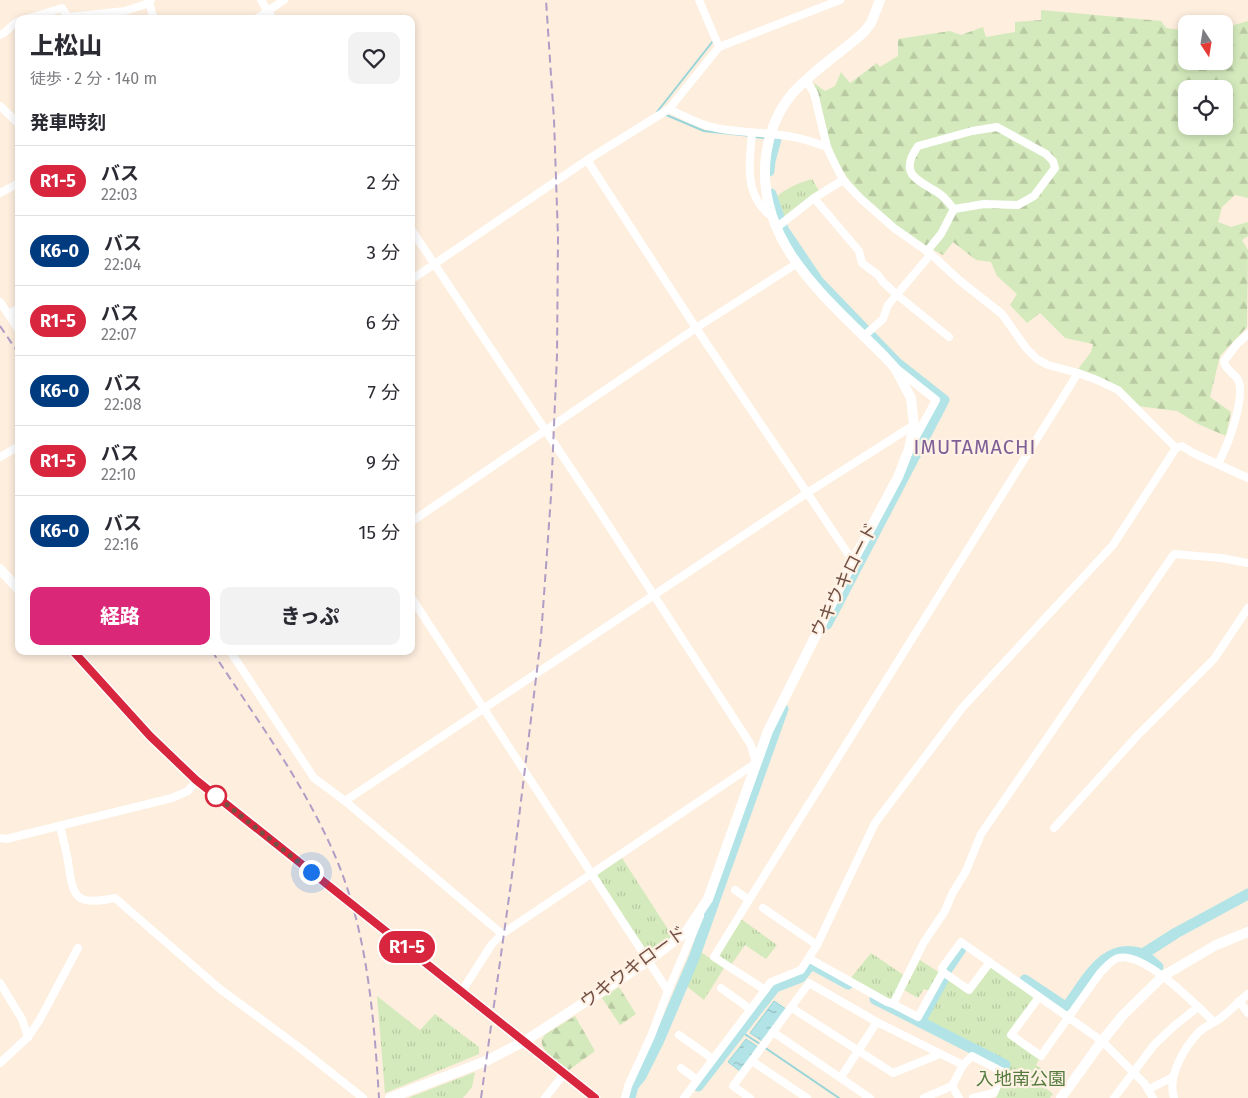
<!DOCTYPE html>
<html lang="ja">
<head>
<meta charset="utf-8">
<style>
  body { margin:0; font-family:"Fira Sans","Noto Sans JP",sans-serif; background:#f2f2f3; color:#2b2b33; height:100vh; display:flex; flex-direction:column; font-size:19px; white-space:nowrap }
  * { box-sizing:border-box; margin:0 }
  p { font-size:16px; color:#7c7c81 }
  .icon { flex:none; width:28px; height:28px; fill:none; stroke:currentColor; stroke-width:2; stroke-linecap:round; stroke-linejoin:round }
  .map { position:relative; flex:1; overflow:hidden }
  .drawer { position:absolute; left:15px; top:15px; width:400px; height:640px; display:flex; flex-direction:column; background:#fff; border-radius:10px; box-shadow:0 2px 8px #0003 }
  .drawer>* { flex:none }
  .badge { padding:0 10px; border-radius:16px; font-size:18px; line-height:32px }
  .needle { width:32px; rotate:168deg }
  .tools { position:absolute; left:1178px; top:15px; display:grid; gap:10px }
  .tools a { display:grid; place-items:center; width:55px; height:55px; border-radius:10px; background:#fff; box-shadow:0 2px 8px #0003; font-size:25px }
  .you { position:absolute; width:25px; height:25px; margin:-12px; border:4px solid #fff; border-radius:50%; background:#1a73e8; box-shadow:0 0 0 8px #1a73e833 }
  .map>.badge { position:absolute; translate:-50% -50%; box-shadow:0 0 0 2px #fff }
  h2 { padding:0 15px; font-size:19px; line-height:45px }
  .round { display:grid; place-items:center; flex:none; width:52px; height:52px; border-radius:10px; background:#f2f2f3 }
  .headline { display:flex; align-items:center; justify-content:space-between; height:85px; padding:0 15px }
  h1 { font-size:24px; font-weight:800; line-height:38px }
  .primary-button { display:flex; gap:10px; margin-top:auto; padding:10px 15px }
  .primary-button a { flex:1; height:58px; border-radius:10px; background:#db2777; color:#fff; font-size:20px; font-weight:800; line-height:58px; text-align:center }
  .primary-button a+a { background:#f2f2f3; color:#2b2b33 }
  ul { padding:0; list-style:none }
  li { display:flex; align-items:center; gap:15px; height:70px; padding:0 15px; border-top:1px solid #e1e1e2 }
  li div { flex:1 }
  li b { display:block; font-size:19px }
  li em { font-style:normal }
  li .badge { min-width:55px; font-weight:700; text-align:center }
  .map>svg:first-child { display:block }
  .grass { fill:url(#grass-tufts) }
  .forest { fill:url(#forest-firs); fill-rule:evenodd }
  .water { fill:url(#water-ripples); stroke:#98d5d9 }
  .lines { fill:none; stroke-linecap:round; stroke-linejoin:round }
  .stream { stroke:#98d5d9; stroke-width:2 }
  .river { stroke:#b2e4e7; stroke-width:11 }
  .street { stroke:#fff; stroke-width:8 }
  .secondary { stroke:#fff; stroke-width:10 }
  .rail { stroke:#af9dc5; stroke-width:2; stroke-dasharray:8 5; stroke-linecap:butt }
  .line-casing { stroke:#fff; stroke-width:11 }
  .line { stroke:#d7263d; stroke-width:8 }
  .walk { stroke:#735145; stroke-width:5; stroke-dasharray:0 9 }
  .stop-dot { fill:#fff; stroke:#d7263d; stroke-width:2.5 }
  .labels { text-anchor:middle; stroke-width:4.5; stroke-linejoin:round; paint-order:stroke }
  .street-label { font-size:18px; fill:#735145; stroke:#fff2e5 }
  .park-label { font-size:18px; fill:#557a3d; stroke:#fff2e5 }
  .quarter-label { font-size:20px; letter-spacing:1px; fill:#7f6097; stroke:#fff2e5 }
</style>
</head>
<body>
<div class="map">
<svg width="1248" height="1098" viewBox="0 0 1248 1098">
  <defs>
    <pattern id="grass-tufts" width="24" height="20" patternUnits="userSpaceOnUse" patternTransform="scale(1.25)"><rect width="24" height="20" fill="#d4eabc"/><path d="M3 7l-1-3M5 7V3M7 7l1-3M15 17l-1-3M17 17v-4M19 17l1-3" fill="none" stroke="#b9caa3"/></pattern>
    <pattern id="forest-firs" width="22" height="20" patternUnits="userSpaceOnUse" patternTransform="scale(1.25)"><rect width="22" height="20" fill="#d4eabc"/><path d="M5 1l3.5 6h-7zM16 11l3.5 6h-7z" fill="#b9caa3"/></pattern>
    <pattern id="water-ripples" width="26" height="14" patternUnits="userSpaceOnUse" patternTransform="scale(1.25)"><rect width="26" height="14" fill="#b2e4e7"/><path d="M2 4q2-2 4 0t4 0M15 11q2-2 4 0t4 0" fill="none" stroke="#95bbbd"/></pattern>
  </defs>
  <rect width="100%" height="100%" fill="#fdeede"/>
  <g class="grass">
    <path d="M812,179l7,12 -41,32c-2,-5 -5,-12 -5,-17 0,-14 28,-24 39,-27z"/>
    <path d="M622,858l51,79 -25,20 -51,-82z"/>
    <path d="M741,919l36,26 -11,14 -21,-14 -14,20 -14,-9z"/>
    <path d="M701,952l23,16 -20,32 -19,-15z"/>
    <path d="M871,953l34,23 -14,25 -41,-22z"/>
    <path d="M920,960l20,13 -11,18 -5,-2 -6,9 -14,-8z"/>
    <path d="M990,962l49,35 -28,38 30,21 -5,9 13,8 -8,11 12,10 -3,4h-53l-3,-5 9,-21 5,-8 -83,-43 24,-45 20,13z"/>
    <path d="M377,996l43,34 15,-16 44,33v7l-94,39z"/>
    <path d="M475,1072l-3,15 -9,11h-55z"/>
  </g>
  <g class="forest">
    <path d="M1041,10l120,11 5,7 20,3v30h38v-33l24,-7v177l-13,-3 -13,12 -4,15 13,5 17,-5v14l-6,4 6,10 -1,77 -27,29 -10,41 21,15 -5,24 -28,-12 -21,-13 -40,-5 -59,-37 13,-17 2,-8 -28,-6 -25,-25 -13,10 -17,-18 7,-11 -20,-18 -6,-14 -15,-2 -23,-18 -10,13c-43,-22 -96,-63 -113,-109 -7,-21 -11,-42 -16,-63l11,8 10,-5 6,-14 9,11 27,-20 3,4 18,-11v-17l52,-8 11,4 22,-8 3,10 29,-5v-10l26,-2zM1186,89h38v37h-38z"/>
    <path d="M619,987l17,27 -16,11 -18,-27z"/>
    <path d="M575,1016l20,35 -26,19c-9,-7 -38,-23 -23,-36z"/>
  </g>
  <g class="water">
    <path d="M774,1001l12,8 -24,32 -12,-8z"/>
    <path d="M746,1039l12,8 -18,24 -12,-9z"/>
  </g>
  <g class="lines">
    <g class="stream">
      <path d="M660,113l-3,-1 56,-71"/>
      <path d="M664,114l40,17 47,5"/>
      <path d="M755,137l11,1"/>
      <path d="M740,1031l20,13"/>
      <path d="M764,1047l75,51"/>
    </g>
    <g class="river">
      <path d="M769,171l1,-10 6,-22"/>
      <path d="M771,194l12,35 35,52 79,82 47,37 -117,224"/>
      <path d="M1143,954l15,13"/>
      <path d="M946,971l15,-22"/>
      <path d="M1025,980l39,26 4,-1c20,-26 36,-64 75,-51l33,-21 72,-39"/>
      <path d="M875,999l130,66"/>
      <path d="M920,1022l24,-44"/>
      <path d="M698,1086l77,-99 26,-10 10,-13 37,20"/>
      <path d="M630,1098l3,-12 8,-10 18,-36 35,-82 89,-249"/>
    </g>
    <g class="street">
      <path d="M151,0l-2,3 5,16"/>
      <path d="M261,0l12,19"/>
      <path d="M699,0l20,47"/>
      <path d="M69,17l56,-6 24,-8"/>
      <path d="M26,19l36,-11 7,11"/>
      <path d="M256,19l28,-19"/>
      <path d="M0,35c8,-3 11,-11 19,-14"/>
      <path d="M806,80l8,13 13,54 5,11 11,22 17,18 34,30 37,26 28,26 43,34 24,34 11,11 11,6 30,8 19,7 21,10 58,58 6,-2 11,7 55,25"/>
      <path d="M0,106l19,18"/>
      <path d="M669,109c15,7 30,16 47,19 25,5 52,4 77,9 12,2 23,6 34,10"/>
      <path d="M752,134c-3,30 -8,61 19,82"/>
      <path d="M587,160l109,168 157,233"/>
      <path d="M0,193l19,-10"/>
      <path d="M814,198l45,53 3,12 16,12 5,7 13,12 53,43"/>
      <path d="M776,228l38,-30 29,-18"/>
      <path d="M411,229l183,274 157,242 5,18 -254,171 -10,10 -30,47"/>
      <path d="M927,251l14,-17 13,-25c-5,-6 -10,-13 -17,-17 -22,-13 -38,-19 -19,-46l54,-15 25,-4 49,27 7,7 2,7 -21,28 -16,9 -34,-1 -30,5"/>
      <path d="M411,280l176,-120 82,-51 50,-62 121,-47"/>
      <path d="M0,302l19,28"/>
      <path d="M8,314l11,-6"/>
      <path d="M864,336l19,-17 5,-14 43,-51"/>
      <path d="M897,369l39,31 -23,42"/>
      <path d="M0,457l19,-11"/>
      <path d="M1218,464c10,-19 26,-61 21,-82 -3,-9 -14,-11 -15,-21l13,-17 11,-10"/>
      <path d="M411,522l285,-194 100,-64"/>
      <path d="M411,597l257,394"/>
      <path d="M230,651l84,127 31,23 157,133"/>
      <path d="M345,801l462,-308 107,-68"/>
      <path d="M60,826c3,12 6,24 8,35 5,37 7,45 47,37l105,91 80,59 63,50"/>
      <path d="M1054,828l83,-92 77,-77 34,-51"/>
      <path d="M0,838l6,1 166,-41 16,-7 9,-11"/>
      <path d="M735,890l14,10 -35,57 51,33"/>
      <path d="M749,900l329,-527"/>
      <path d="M763,908l54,37"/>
      <path d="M810,959l77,43 6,2 31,-62 21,-31 7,-17 14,-23 15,-37 193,-280 47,4 27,5"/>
      <path d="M943,972l-1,-4 19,-26 141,99 42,42 9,15"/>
      <path d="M0,983l22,36 6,18"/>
      <path d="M721,988l29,21"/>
      <path d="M1039,997l-28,38 30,21 59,-83c5,-5 11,-13 18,-15 26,-7 78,47 96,64"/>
      <path d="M1239,1001l9,12"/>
      <path d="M893,1004l25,13 25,-45 26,18 21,-28"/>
      <path d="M792,1008l101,65 47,-19"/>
      <path d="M773,1032l97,66"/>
      <path d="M679,1035l34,24"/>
      <path d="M752,1061l55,37"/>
      <path d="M0,1063l28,-26 11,-16 39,-73"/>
      <path d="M963,1065l9,-9 31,16 -9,21 -21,5"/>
      <path d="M681,1068l16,12"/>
      <path d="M841,1077l36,-55"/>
      <path d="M952,1086l7,12"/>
      <path d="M1149,1089l24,-12"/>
      <path d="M545,1098l19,-24"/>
      <path d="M625,1098l3,-12 23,-50 17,-45 32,-75"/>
      <path d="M684,1098l87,-116 30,-12 16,-25 58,-122 87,-115 151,-163 63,-97"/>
      <path d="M750,1098l-17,-12 76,-103 68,39 86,43 -11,21 -28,12"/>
      <path d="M1114,1098l40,-53 20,-19 24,-19"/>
      <path d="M1174,1098c-7,-22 10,-50 25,-66 6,-6 16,-9 23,-15 9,-7 17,-16 26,-23"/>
    </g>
    <g class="secondary">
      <path d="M0,569l19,21"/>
      <path d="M73,651l77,85 47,44 398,318"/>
      <path d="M390,1098l96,-37 39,-20 123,-80 38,-29 22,-33 60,-168 85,-170 45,-84 11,-28 5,-24 -3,-27 -16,-30 -10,-11c-55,-56 -130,-113 -119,-201 3,-23 11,-44 26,-62 21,-24 49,-41 72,-62l7,-9 9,-23"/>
      <path d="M1061,1098l41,-57 21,-26 40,-39 53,-31 32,-13"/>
    </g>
    <g class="rail">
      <path d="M0,326l19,28"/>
      <path d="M212,651c45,69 95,136 126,212 30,74 36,156 41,235"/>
      <path d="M481,1098l30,-215 30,-246 10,-141 6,-141 1,-118 -4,-117 -8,-120"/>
    </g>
  </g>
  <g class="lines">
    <g class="line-casing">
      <path id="line" d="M73,651l77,85 46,44 399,318"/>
    </g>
    <use href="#line" class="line"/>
    <path class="walk" d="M216,796l-5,-4 100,80"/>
  </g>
  <circle class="stop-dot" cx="216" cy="796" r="10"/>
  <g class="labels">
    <g class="street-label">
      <text transform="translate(844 580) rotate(-63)" y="6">ウキウキロード</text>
      <text transform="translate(633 967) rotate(-36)" y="6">ウキウキロード</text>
    </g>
    <g class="park-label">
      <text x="1021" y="1085">入地南公園</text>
    </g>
    <g class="quarter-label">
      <text x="975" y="454">IMUTAMACHI</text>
    </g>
  </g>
</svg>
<div class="tools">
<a><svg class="needle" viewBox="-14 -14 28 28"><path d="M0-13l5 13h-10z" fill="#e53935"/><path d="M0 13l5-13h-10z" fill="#7c7c81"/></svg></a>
<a><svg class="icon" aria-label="locate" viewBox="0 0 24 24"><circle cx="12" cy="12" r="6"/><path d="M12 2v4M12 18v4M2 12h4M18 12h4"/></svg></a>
</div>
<div class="you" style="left:311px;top:872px"></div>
<b class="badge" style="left:407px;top:947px;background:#d7263d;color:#fff">R1-5</b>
<section class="drawer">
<div class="headline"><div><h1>上松山</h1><p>徒歩 · 2 分 · 140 m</p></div><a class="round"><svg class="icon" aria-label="heart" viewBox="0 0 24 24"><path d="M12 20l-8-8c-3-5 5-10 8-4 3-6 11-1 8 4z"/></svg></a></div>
<h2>発車時刻</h2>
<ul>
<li><span class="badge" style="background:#d7263d;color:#fff">R1-5</span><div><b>バス</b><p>22:03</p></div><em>2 分</em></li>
<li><span class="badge" style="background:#003b80;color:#fff">K6-0</span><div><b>バス</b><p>22:04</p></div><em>3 分</em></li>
<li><span class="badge" style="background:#d7263d;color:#fff">R1-5</span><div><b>バス</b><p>22:07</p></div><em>6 分</em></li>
<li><span class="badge" style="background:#003b80;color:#fff">K6-0</span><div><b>バス</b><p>22:08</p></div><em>7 分</em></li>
<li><span class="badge" style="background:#d7263d;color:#fff">R1-5</span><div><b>バス</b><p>22:10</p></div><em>9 分</em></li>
<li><span class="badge" style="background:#003b80;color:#fff">K6-0</span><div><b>バス</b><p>22:16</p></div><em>15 分</em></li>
</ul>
<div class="primary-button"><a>経路</a><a>きっぷ</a></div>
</section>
</div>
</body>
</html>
